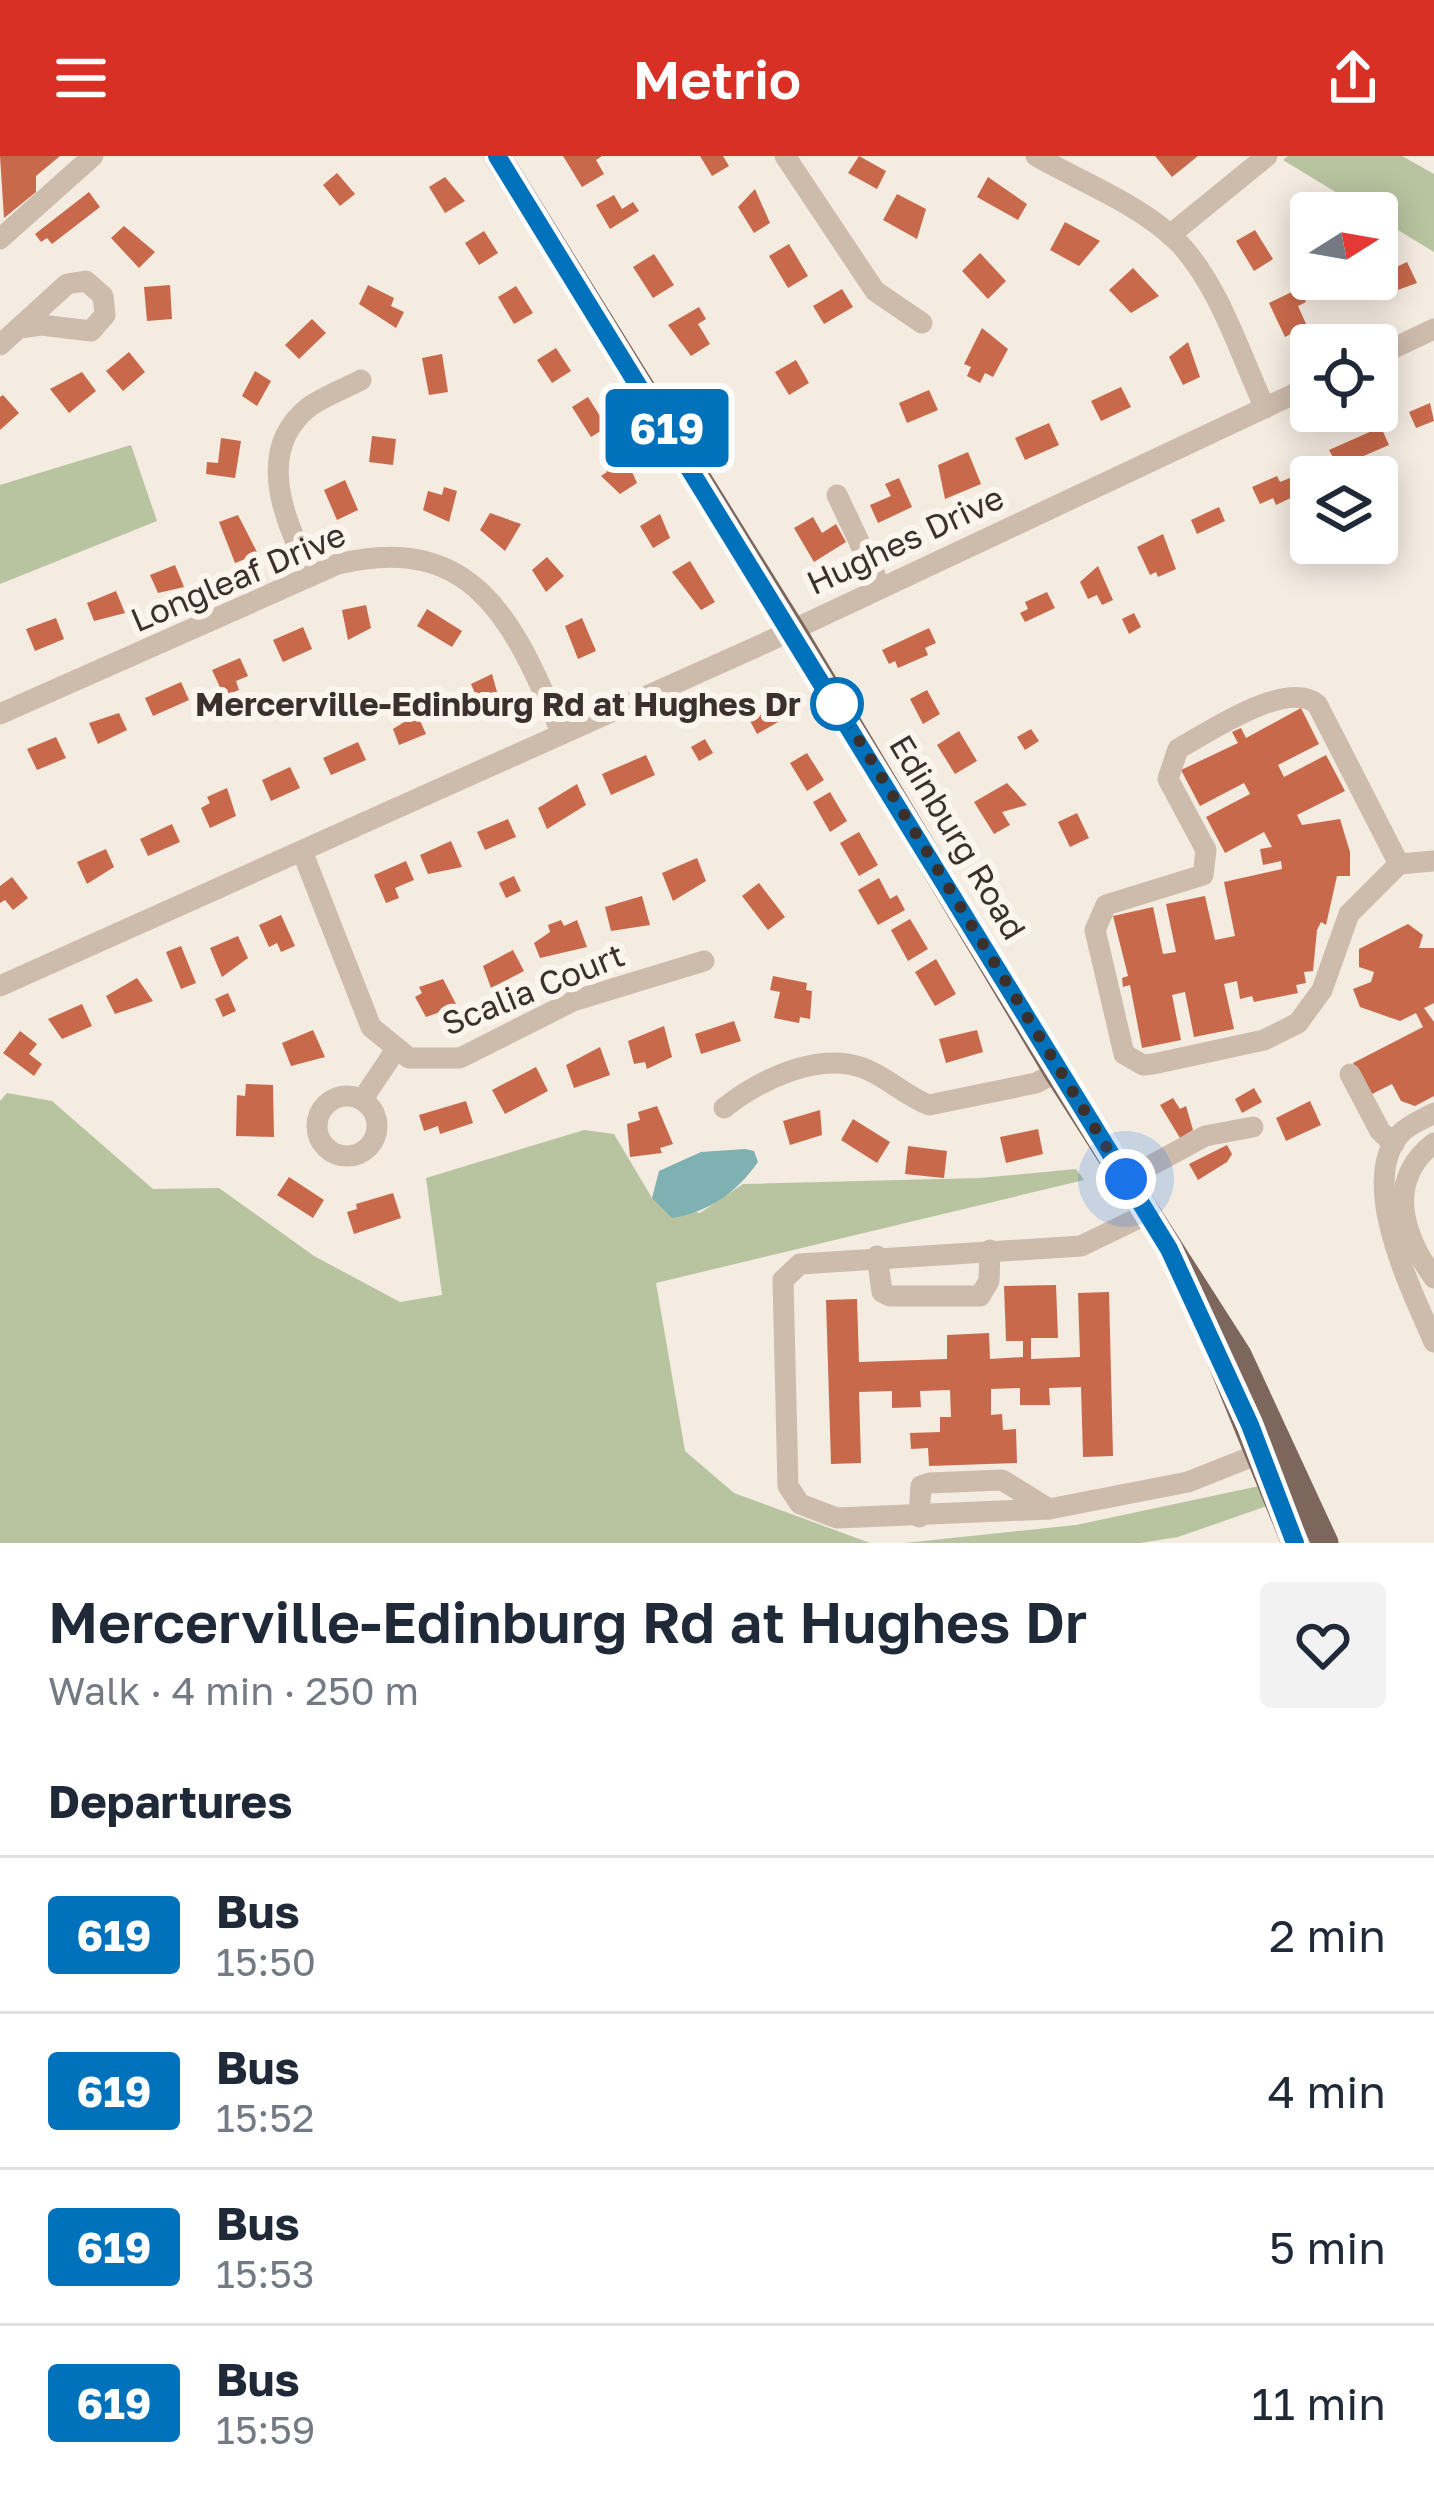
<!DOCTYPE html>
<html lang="en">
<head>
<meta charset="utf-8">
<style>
  body { margin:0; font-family:"Golos Text",sans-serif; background:#f2f2f3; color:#1f2937; height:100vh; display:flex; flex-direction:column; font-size:45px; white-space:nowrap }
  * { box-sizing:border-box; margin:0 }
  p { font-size:39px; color:#747a83 }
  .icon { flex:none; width:66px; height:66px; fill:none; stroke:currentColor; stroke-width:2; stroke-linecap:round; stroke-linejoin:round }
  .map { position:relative; height:1387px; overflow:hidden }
  .sheet { display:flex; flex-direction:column; background:#fff; flex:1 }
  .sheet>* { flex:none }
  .badge { padding:0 24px; border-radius:9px; font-size:42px; line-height:78px }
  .needle { width:78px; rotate:79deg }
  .tools { position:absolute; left:1290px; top:36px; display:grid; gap:24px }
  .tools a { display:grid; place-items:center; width:108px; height:108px; border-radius:12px; background:#fff; box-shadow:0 6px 30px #0003; font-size:60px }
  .you { position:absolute; width:60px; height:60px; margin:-30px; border:9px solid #fff; border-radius:50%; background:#1a73e8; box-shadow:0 0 0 18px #1a73e833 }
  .map>.badge { position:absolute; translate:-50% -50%; box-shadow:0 0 0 6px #fff }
  h2 { padding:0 48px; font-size:45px; line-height:108px }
  .round { display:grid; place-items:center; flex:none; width:126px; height:126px; border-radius:12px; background:#f2f2f3 }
  .summary { display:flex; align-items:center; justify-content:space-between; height:204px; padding:0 48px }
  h1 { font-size:57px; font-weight:600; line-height:90px }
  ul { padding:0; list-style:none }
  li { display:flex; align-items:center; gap:36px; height:156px; padding:0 48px; border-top:3px solid #e0e1e3 }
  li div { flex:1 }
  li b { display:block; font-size:45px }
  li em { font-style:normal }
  li .badge { min-width:132px; font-weight:700; text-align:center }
  header { display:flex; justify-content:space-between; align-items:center; height:156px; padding:0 48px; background:#d93025; color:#fff; font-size:54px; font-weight:600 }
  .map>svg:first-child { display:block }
  .green { fill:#b8c4a0 }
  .water { fill:#7fb0b2 }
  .building { fill:#c8694b }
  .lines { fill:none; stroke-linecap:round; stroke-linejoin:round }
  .minor { stroke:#cdbbac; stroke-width:21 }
  .major { stroke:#7d675c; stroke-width:27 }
  .line-casing { stroke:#fff; stroke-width:27 }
  .line { stroke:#0072bc; stroke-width:18 }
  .walk { stroke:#3b302b; stroke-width:12; stroke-dasharray:0 21.6 }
  .stop-dot { fill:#fff; stroke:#0072bc; stroke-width:6 }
  .labels { text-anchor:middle; stroke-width:12; stroke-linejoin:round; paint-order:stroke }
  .street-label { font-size:33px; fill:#3b302b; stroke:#fbf5ee }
  .stop-label { font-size:33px; font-weight:bold; fill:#3b302b; stroke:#fbf5ee; text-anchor:end }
</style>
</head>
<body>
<header><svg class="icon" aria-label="menu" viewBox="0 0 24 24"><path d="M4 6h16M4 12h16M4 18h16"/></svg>Metrio<svg class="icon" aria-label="share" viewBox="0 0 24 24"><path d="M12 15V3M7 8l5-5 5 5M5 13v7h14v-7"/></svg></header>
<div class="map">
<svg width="1434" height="1387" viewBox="0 0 1434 1387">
  <rect width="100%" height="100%" fill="#f4ebe1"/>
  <g class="green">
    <path d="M1288,0h114l32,18v78l-151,-92z"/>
    <path d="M131,289l26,76 -157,63v-99z"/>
    <path d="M7,937l45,8 101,88 66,-1 95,68 86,46 42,-7 -16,-117 158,-48 30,4 38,64 48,15 43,-29 237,-6 96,-9 8,11 -428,103 29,168 49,42 136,50h-870v-442z"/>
    <path d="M1264,1329l9,19 -95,33 -38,6h-235l171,-18z"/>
  </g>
  <path class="water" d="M745,993l9,2 4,11c-22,31 -49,50 -86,56l-20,-20 7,-27 42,-19z"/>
  <g class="building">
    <path d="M0,0h60l-24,20v16l-32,26z"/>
    <path d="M563,0h39l-6,4 8,14 -22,13z"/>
    <path d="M700,0h23l6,10 -17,10z"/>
    <path d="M859,0l27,15 -9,18 -29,-16z"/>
    <path d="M1155,0h43l-26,21z"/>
    <path d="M337,17l18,21 -15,12 -17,-21z"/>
    <path d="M445,21l20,24 -20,12 -16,-26z"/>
    <path d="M988,21l39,27 -9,16 -41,-23z"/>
    <path d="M755,33l15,34 -16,10 -16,-26z"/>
    <path d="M89,36l11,15 -48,37 -5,-6 -6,4 -6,-8z"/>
    <path d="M897,38l29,15 -9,30 -34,-19z"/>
    <path d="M614,39l8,14 11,-7 6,9 -29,18 -14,-24z"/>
    <path d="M1065,66l35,19 -21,25 -29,-16z"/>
    <path d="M124,70l31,26 -16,16 -28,-30z"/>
    <path d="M1255,74l18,29 -19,12 -18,-30z"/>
    <path d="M484,75l14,22 -19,12 -14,-22z"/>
    <path d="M789,88l19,32 -20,12 -19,-32z"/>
    <path d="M980,97l26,28 -18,18 -26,-28z"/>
    <path d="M654,98l20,31 -21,13 -20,-31z"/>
    <path d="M1407,106l10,21 -33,12 -7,-19z"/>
    <path d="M1133,112l26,28 -28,17 -22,-23z"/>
    <path d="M170,129l2,34 -25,2 -3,-34z"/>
    <path d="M368,129l26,13 -3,8 13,6 -8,16 -37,-24z"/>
    <path d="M516,130l17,27 -19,11 -16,-27z"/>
    <path d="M1300,132l6,14 -8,4 9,20 -22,11 -16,-34z"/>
    <path d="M842,133l11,18 -29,17 -11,-18z"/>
    <path d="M699,151l7,12 -8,5 12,20 -19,12 -23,-31z"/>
    <path d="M312,163l14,14 -27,26 -14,-14z"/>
    <path d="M982,172l26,21 -15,28 -8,-4 -5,10 -13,-7 4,-9 -7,-3z"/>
    <path d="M1188,186l12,35 -17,8 -14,-28z"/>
    <path d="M556,192l15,23 -19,12 -15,-23z"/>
    <path d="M129,196l16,20 -22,19 -17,-20z"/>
    <path d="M442,198l6,38 -19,3 -7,-37z"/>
    <path d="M796,204l13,23 -20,12 -14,-23z"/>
    <path d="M255,215l16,10 -14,25 -15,-10z"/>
    <path d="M82,216l14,19 -27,22 -19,-24z"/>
    <path d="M1121,231l10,20 -30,14 -10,-20z"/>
    <path d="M929,234l9,20 -31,13 -8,-20z"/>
    <path d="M3,239l16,18 -19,17v-33z"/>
    <path d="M588,241l19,30 -16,10 -19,-30z"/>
    <path d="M1430,247l4,18 -18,7 -7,-16z"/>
    <path d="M1049,267l10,22 -34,15 -10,-22z"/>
    <path d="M1381,271l8,18 -44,19 -4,-8 -7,3 -5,-9z"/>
    <path d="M372,280l24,3 -3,26 -24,-3z"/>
    <path d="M221,282l20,3 -6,37 -29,-4 1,-12 11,1z"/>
    <path d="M968,296l13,32 -36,15 -7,-34z"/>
    <path d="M624,298l13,29 -17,11 -19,-18 6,-4 -3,-6z"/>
    <path d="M1277,320l3,6 10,-4 7,17 -21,10 -3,-7 -13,6 -8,-17z"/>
    <path d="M899,322l13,29 -34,16 -8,-18 21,-9 -6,-12z"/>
    <path d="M345,324l13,30 -21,10 -13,-30z"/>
    <path d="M444,331l13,4 -8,31 -26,-12 5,-19 14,4z"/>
    <path d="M1219,351l6,14 -28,13 -6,-14z"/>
    <path d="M490,357l31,11 -16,27 -25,-21z"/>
    <path d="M660,358l10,24 -17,10 -13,-22z"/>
    <path d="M238,359l20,39 -23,9 -16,-41z"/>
    <path d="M813,361l9,16 14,-9 10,18 -32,20 -20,-34z"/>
    <path d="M1163,378l13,35 -18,8 -2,-5 -6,3 -13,-28z"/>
    <path d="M547,401l17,19 -18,16 -14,-22z"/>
    <path d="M690,405l25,41 -14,8 -29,-38z"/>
    <path d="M175,409l9,22 -26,6 -8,-18z"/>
    <path d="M1098,410l15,34 -11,5 -5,-10 -9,4 -8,-17z"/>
    <path d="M116,435l9,22 -31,8 -7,-18z"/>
    <path d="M1047,436l8,16 -30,14 -5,-9 8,-4 -3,-7z"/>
    <path d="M366,449l5,23 -23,12 -6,-30z"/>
    <path d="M427,453l35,22 -10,16 -35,-21z"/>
    <path d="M1134,457l7,14 -12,7 -7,-15z"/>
    <path d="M56,462l8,21 -29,12 -9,-22z"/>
    <path d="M582,462l14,33 -18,8 -13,-33z"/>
    <path d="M303,471l9,22 -29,13 -10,-22z"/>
    <path d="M929,472l7,15 -11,5 3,7 -30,13 -3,-7 -6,3 -7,-14z"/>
    <path d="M240,502l8,18 -12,5 3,9 -15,6 -12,-26z"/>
    <path d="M492,518l7,25 -18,8 -10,-23z"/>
    <path d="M181,526l8,18 -36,16 -8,-18z"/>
    <path d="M927,534l13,24 -17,10 -13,-25z"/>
    <path d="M783,542l9,16 -35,20 -9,-17z"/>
    <path d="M1301,552l18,36 -41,21 6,12 42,-22 19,36 -48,24 5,10 38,-6 10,33v24h-13l-11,49 -5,-3 -4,8 -4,41 -9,1 2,11 -10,2 2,8 -44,9 -2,-6 -12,3 -3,-18 -13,3 10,45 -40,8 -9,-45 -13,3 9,45 -39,8 -12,-63 -7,2 -1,-9 6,-2 -15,-60 40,-9 10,47 13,-2 -10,-48 39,-8 10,44 20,-4 -11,-54 58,-13 -1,-8 -18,4 -3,-16 12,-2 -8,-15 -39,21 -19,-36 44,-23 -6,-11 -44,23 -19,-36 57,-27 -6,-11 9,-4 5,10z"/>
    <path d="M119,557l8,17 -29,14 -9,-21z"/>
    <path d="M417,558l9,20 -27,11 -6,-16z"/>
    <path d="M1031,573l8,12 -14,9 -8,-13z"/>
    <path d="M959,575l18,30 -22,13 -18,-29z"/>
    <path d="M56,581l10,21 -29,12 -10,-21z"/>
    <path d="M705,583l8,14 -14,8 -8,-14z"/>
    <path d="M358,586l8,18 -35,15 -8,-17z"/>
    <path d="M807,597l17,27 -17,11 -17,-28z"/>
    <path d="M646,599l9,20 -44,20 -9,-21z"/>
    <path d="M290,611l10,21 -29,13 -9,-21z"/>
    <path d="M1007,627l20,22 -25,7 8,13 -16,9 -20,-32z"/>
    <path d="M577,628l9,21 -39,24 -9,-21z"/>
    <path d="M227,632l9,28 -26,12 -9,-20 9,-5 -3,-6z"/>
    <path d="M830,636l17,29 -17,11 -17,-30z"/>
    <path d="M1077,657l12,25 -19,9 -12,-25z"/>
    <path d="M508,663l8,18 -31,13 -8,-18z"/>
    <path d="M172,668l8,18 -32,14 -8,-17z"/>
    <path d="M859,676l19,33 -19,11 -19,-33z"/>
    <path d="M451,685l11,26 -34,7 -8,-19z"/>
    <path d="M106,693l8,18 -27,17 -10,-22z"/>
    <path d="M697,702l9,23 -33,20 -11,-28z"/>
    <path d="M406,705l8,19 -19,8 4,10 -13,5 -12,-28z"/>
    <path d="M514,720l7,15 -15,7 -7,-15z"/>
    <path d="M12,721l16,21 -15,12 -8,-10 -5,3v-17z"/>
    <path d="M879,722l11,21 7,-4 8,15 -27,15 -20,-35z"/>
    <path d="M759,727l26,34 -17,13 -26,-34z"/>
    <path d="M642,740l8,29 -39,6 -6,-24z"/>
    <path d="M281,759l14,31 -14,6 -4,-9 -8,4 -10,-22z"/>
    <path d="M910,763l18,30 -20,12 -17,-31z"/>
    <path d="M561,764l3,6 13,-6 10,27 -47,11 -6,-15 16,-11 -2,-7z"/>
    <path d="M1408,768l15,11 -4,13h15v55l-10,5 10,14v74l-19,10 -14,-5 -9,-17 -22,11 -17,-32 70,-36 -7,-14 -16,8 -40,-14 -7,-18 18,-7 3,-10 -15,-5v-18z"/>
    <path d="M238,780l10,22 -26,19 -12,-29z"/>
    <path d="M181,790l15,37 -15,6 -15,-37z"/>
    <path d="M513,794l11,21 -33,17 -8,-22z"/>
    <path d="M936,803l20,35 -21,12 -20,-34z"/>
    <path d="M773,820l34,7 -1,7 6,1 -2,28 -10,-2 -1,6 -25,-5 6,-26 -10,-2z"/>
    <path d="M137,822l16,23 -38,13 -9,-18z"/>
    <path d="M443,823l14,27 -31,11 -11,-20 7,-4 -3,-6z"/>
    <path d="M228,837l8,18 -13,6 -8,-18z"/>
    <path d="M82,848l10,22 -30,13 -14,-20z"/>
    <path d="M734,865l7,20 -40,13 -6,-20z"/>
    <path d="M664,870l8,31 -25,12 -2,-7 -11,2 -6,-23z"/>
    <path d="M313,874l12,27 -34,9 -9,-23z"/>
    <path d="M977,874l6,22 -37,11 -7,-24z"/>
    <path d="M20,875l17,13 -8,10 13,10 -8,12 -31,-23z"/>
    <path d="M600,891l10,28 -36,13 -8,-23z"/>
    <path d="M536,911l12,24 -43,23 -13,-24z"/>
    <path d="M246,928l27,1 1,52 -38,-1 1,-41 8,1z"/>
    <path d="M1254,932l8,14 -20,11 -7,-14z"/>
    <path d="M1173,942l7,11 6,-3 7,24 -13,8 -20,-33z"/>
    <path d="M466,945l7,22 -33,11 -2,-8 -14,5 -5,-16z"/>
    <path d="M1310,945l11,24 -35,16 -10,-23z"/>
    <path d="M657,950l16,38 -13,4 2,5 -32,4 -3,-33 13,-4 -2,-8z"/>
    <path d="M820,954l2,25 -32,10 -7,-24z"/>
    <path d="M853,963l37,23 -13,21 -36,-23z"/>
    <path d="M1038,973l5,25 -37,9 -6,-26z"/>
    <path d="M1227,989l5,9 -5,8 -29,18 -9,-16z"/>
    <path d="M908,990l39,5 -3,27 -39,-4z"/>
    <path d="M289,1021l35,23 -11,18 -36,-23z"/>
    <path d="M393,1037l8,25 -47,16 -7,-22 10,-3 -1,-5z"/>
    <path d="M1056,1129l2,53h-27v21l49,-2 -2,-64 31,-1 4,164 -30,1 -2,-70 -32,1 1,17h-30v-17l-29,1v26l11,-1 1,16 13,-1 1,34 -88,3 -1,-18 -17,1 -1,-16 30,-1v-15h11l-1,-27 -30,1 1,16 -29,1v-17l-33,1 2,71 -30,1 -5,-164 31,-1 2,63 88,-3v-24l42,-2 1,26 33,-2v-16h-17l-2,-55z"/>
  </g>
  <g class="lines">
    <g class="minor">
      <path d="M785,0l90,135 47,32"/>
      <path d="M1036,0c45,26 106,49 143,87 41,44 61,111 86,165"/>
      <path d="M1170,79l97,-79"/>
      <path d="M0,83l93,-83"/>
      <path d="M0,189l67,-61 19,-3 17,15 2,19 -14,16 -50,-6 -21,3"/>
      <path d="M1377,200l57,-27"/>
      <path d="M837,339l44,93"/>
      <path d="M311,419c-24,-50 -59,-123 -2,-168 15,-11 35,-18 52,-27"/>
      <path d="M0,558l338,-150c140,-34 178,65 224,170"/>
      <path d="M302,695l69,176 38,31h51l113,-57 131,-40"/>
      <path d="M1399,708l-82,-160c-30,-25 -107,27 -139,45l-10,30 38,71 -3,25 -97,30 -11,25 29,124 19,11 10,-1 111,-24 34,-17 24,-33 27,-76 50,-50 35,-3"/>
      <path d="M0,830l765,-343 546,-257"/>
      <path d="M1350,918l30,57 14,13"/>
      <circle cx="347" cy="970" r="30"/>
      <path d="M362,944l33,-49"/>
      <path d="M724,952c34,-27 93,-57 139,-40 23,8 42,28 66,37l107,-22 21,-11"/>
      <path d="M1434,957c-10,6 -25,11 -33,20 -45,48 12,160 33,209"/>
      <path d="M1434,987c-49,38 -31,92 0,135"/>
      <path d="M1126,1023l79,-43 48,-9"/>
      <path d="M1147,1058l-66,32 -281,18 -17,16 5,206 12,18 37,14 212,-9 139,-27 73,-29"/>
      <path d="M877,1100l5,36 8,4h90l9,-15 1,-31"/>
      <path d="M919,1361l2,-31 9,-3 72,-3 47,29"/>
    </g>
    <g class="major">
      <path d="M497,0l295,474 265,442 181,283 87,188"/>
      <path d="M1214,1189l81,198"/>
    </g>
  </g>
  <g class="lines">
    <g class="line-casing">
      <path id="line" d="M497,0l672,1093 81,176 45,118"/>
    </g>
    <use href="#line" class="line"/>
    <path class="walk" d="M837,548l289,475"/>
  </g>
  <circle class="stop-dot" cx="837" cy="548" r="24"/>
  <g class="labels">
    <g class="street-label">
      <text transform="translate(905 384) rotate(-25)" y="12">Hughes Drive</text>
      <text transform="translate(238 421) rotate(-23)" y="12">Longleaf Drive</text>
      <text transform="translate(958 681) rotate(59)" y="12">Edinburg Road</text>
      <text transform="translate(533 833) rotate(-22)" y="12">Scalia Court</text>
    </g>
    <g class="stop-label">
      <text x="801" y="560">Mercerville-Edinburg Rd at Hughes Dr</text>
    </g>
  </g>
</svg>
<div class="tools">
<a><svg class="needle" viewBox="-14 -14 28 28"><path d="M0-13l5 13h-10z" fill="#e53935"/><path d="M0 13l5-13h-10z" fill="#747a83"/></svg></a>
<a><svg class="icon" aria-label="locate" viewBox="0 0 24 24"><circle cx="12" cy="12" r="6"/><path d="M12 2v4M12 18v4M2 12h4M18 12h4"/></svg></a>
<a><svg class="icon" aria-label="layers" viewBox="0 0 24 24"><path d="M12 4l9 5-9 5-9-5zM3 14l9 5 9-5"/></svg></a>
</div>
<div class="you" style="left:1126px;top:1023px"></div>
<b class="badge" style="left:667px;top:272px;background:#0072bc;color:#fff">619</b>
</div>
<section class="sheet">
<div class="summary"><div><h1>Mercerville-Edinburg Rd at Hughes Dr</h1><p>Walk · 4 min · 250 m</p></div><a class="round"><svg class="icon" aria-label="heart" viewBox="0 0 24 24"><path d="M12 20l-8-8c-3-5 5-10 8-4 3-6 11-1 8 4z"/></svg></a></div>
<h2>Departures</h2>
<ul>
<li><span class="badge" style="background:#0072bc;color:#fff">619</span><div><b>Bus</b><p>15:50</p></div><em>2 min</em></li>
<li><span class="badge" style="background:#0072bc;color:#fff">619</span><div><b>Bus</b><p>15:52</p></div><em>4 min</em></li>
<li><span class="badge" style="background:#0072bc;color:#fff">619</span><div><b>Bus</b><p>15:53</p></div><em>5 min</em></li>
<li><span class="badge" style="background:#0072bc;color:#fff">619</span><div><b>Bus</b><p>15:59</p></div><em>11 min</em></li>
</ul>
</section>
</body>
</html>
